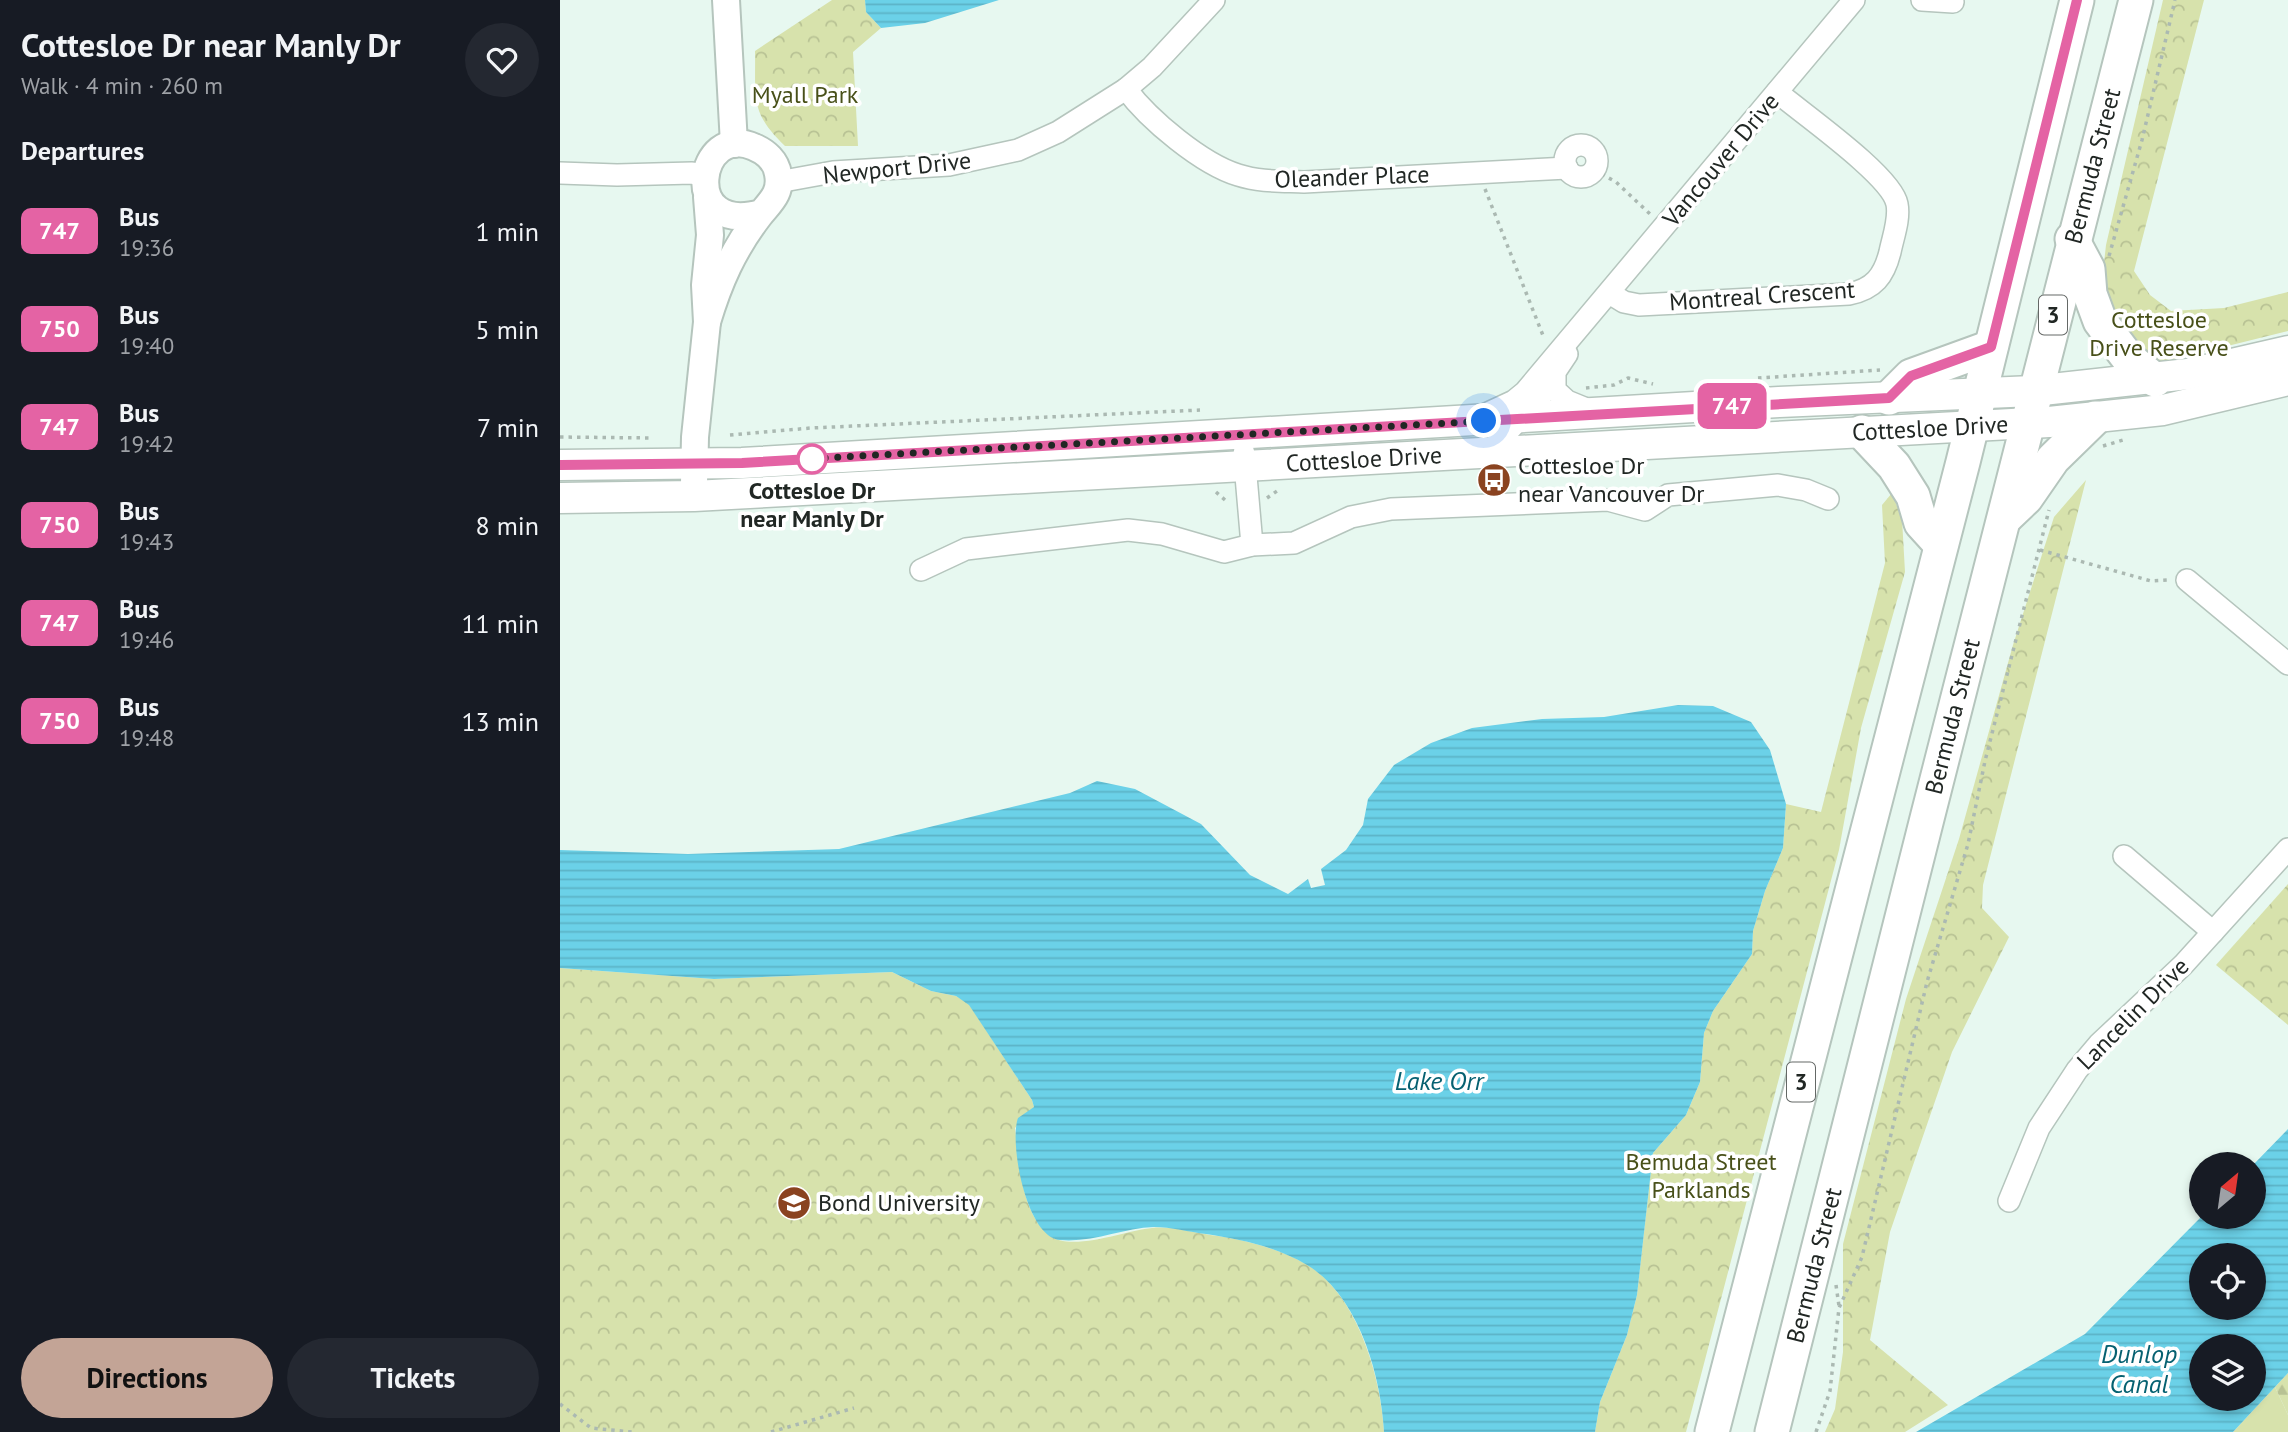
<!DOCTYPE html>
<html lang="en">
<head>
<meta charset="utf-8">
<style>
  body { margin:0; font-family:"PT Sans",sans-serif; background:#242831; color:#f1f3f6; height:100vh; display:flex; flex-direction:column; font-size:26px; white-space:nowrap }
  * { box-sizing:border-box; margin:0 }
  p { font-size:23px; color:#9ea1a6 }
  .icon { flex:none; width:38px; height:38px; fill:none; stroke:currentColor; stroke-width:2; stroke-linecap:round; stroke-linejoin:round }
  .map { position:relative; flex:1; overflow:hidden }
  .sheet { display:flex; flex-direction:column; background:#171b24; width:560px }
  .sheet>* { flex:none }
  .badge { padding:0 14px; border-radius:10px; font-size:24px; line-height:46px }
  .needle { width:46px; rotate:29deg }
  .fabs { position:absolute; left:1629px; top:1152px; display:grid; gap:14px }
  .fabs a { display:grid; place-items:center; width:77px; height:77px; border-radius:50%; background:#171b24; box-shadow:0 4px 10px #0003; font-size:35px }
  .you { position:absolute; width:35px; height:35px; margin:-18px; border:5px solid #fff; border-radius:50%; background:#1a73e8; box-shadow:0 0 0 10px #1a73e833 }
  .map>.badge { position:absolute; translate:-50% -50%; box-shadow:0 0 0 4px #fff }
  h2 { padding:0 21px; font-size:26px; line-height:63px }
  .round { display:grid; place-items:center; flex:none; width:74px; height:74px; border-radius:37px; background:#242831 }
  .overview { display:flex; align-items:center; justify-content:space-between; height:119px; padding:0 21px }
  h1 { font-size:33px; font-weight:700; line-height:52px }
  .cta { display:flex; gap:14px; margin-top:auto; padding:14px 21px }
  .cta a { flex:1; height:80px; border-radius:42px; background:#c3a496; color:#111; font-size:28px; font-weight:700; line-height:80px; text-align:center }
  .cta a+a { background:#242831; color:#f1f3f6 }
  ul { padding:0; list-style:none }
  li { display:flex; align-items:center; gap:21px; height:98px; padding:0 21px }
  li div { flex:1 }
  li b { display:block; font-size:26px }
  li em { font-style:normal }
  li .badge { min-width:77px; font-weight:700; text-align:center }
  main { display:flex; flex:1; min-height:0 }
  .map>svg:first-child { display:block }
  .grass { fill:#d7e2ac }
  .forest { fill:url(#forest-firs) }
  .park { fill:url(#park-crowns) }
  .water { fill:url(#water-rules); fill-rule:evenodd }
  .lines { fill:none; stroke-linecap:round; stroke-linejoin:round }
  .minor-casing { stroke:#b5c5bd; stroke-width:24 }
  .tertiary-casing { stroke:#b5c5bd; stroke-width:30 }
  .secondary-casing { stroke:#b5c5bd; stroke-width:33 }
  .primary-casing { stroke:#b5c5bd; stroke-width:37 }
  .path { stroke:#abb9b2; stroke-width:3.5; stroke-dasharray:3.5 5; stroke-linecap:butt }
  .minor { stroke:#fff; stroke-width:21 }
  .tertiary { stroke:#fff; stroke-width:26 }
  .secondary { stroke:#fff; stroke-width:30 }
  .primary { stroke:#fff; stroke-width:33 }
  .line-casing { stroke:#fff; stroke-width:16 }
  .line { stroke:#e463a4; stroke-width:10 }
  .walk { stroke:#212724; stroke-width:7; stroke-dasharray:0 12.6 }
  .stop-dot { fill:#fff; stroke:#e463a4; stroke-width:3.5 }
  .labels { text-anchor:middle; stroke-width:7; stroke-linejoin:round; paint-order:stroke }
  .shield { fill:#fff; stroke:#646866; stroke-width:2 }
  .shield-label { font-size:23px; font-weight:bold; fill:#212724 }
  .park-label { font-size:24px; fill:#485019; stroke:#fff }
  .street-label { font-size:24px; fill:#212724; stroke:#fff }
  .poi-label { font-size:24px; fill:#212724; stroke:#fff; text-anchor:start }
  .stop-label { font-size:24px; font-weight:bold; fill:#212724; stroke:#fff }
  .water-label { font-size:26px; font-style:italic; fill:#066171; stroke:#fff }
</style>
</head>
<body>
<main>
<section class="sheet">
<div class="overview"><div><h1>Cottesloe Dr near Manly Dr</h1><p>Walk · 4 min · 260 m</p></div><a class="round"><svg class="icon" aria-label="heart" viewBox="0 0 24 24"><path d="M12 20l-8-8c-3-5 5-10 8-4 3-6 11-1 8 4z"/></svg></a></div>
<h2>Departures</h2>
<ul>
<li><span class="badge" style="background:#e463a4;color:#fff">747</span><div><b>Bus</b><p>19:36</p></div><em>1 min</em></li>
<li><span class="badge" style="background:#e463a4;color:#fff">750</span><div><b>Bus</b><p>19:40</p></div><em>5 min</em></li>
<li><span class="badge" style="background:#e463a4;color:#fff">747</span><div><b>Bus</b><p>19:42</p></div><em>7 min</em></li>
<li><span class="badge" style="background:#e463a4;color:#fff">750</span><div><b>Bus</b><p>19:43</p></div><em>8 min</em></li>
<li><span class="badge" style="background:#e463a4;color:#fff">747</span><div><b>Bus</b><p>19:46</p></div><em>11 min</em></li>
<li><span class="badge" style="background:#e463a4;color:#fff">750</span><div><b>Bus</b><p>19:48</p></div><em>13 min</em></li>
</ul>
<div class="cta"><a>Directions</a><a>Tickets</a></div>
</section>
<div class="map">
<svg width="1728" height="1432" viewBox="0 0 1728 1432">
  <defs>
    <pattern id="forest-firs" width="22" height="20" patternUnits="userSpaceOnUse" patternTransform="scale(1.75)"><rect width="22" height="20" fill="#d7e2ac"/><path d="M5 1l3.5 6h-7zM16 11l3.5 6h-7z" fill="#b8c294"/></pattern>
    <pattern id="park-crowns" width="20" height="18" patternUnits="userSpaceOnUse" patternTransform="scale(1.75)"><rect width="20" height="18" fill="#d7e2ac"/><path d="M2 6a3 3 0 1 1 6 0M12 15a3 3 0 1 1 6 0" fill="none" stroke="#b8c294"/></pattern>
    <pattern id="water-rules" width="6" height="5" patternUnits="userSpaceOnUse" patternTransform="scale(1.75)"><rect width="6" height="5" fill="#6bd1e8"/><path d="M0 2.5h6" fill="none" stroke="#5cb3c7"/></pattern>
  </defs>
  <rect width="100%" height="100%" fill="#e7f8f0"/>
  <path class="grass" d="M1715,1387l13,28v17h-55z"/>
  <path class="forest" d="M1728,1373v42l-13,-28z"/>
  <g class="park">
    <path d="M272,0h33l1,12 15,16 -28,24 5,94h-73c-36,-34 -29,-49 -30,-95z"/>
    <path d="M1603,0h41l-70,271 16,24 21,16 53,-3 64,-16v39l-125,31 -19,-5 -21,-22 -21,-54 4,-36z"/>
    <path d="M1526,480l-103,405 -1,23 27,29 -57,115 -62,180 -20,108 78,65 -43,27h-80l10,-23 8,-57v-108l63,-245 53,-160 54,-194 41,-128z"/>
    <path d="M1332,493l10,26 3,53 -44,156 -22,122 -153,582h-91l5,-30 27,-67 10,-40 16,-142 33,-38 14,-33 4,-49 9,-22 39,-57 1,-23 12,-40 18,-43 3,-44 35,8 64,-249 -3,-58z"/>
    <path d="M1728,884v141l-72,-60z"/>
    <path d="M0,968l154,11 178,-7 39,19 25,5 13,8 63,96 2,7 -19,21 1,8c5,33 5,75 33,99 21,18 78,-5 103,-7 18,-2 40,4 58,7 33,4 67,13 96,29 51,29 75,113 78,168h-824z"/>
  </g>
  <g class="water">
    <path d="M305,0h134l-74,23 -44,5 -15,-16z"/>
    <path d="M1118,705l35,1 38,16 19,28 16,54 -3,44 -18,43 -12,40 -1,23 -39,57 -9,22 -4,49 -14,33 -33,38 -16,142 -10,40 -27,67 -5,30h-211c-3,-56 -25,-136 -77,-167 -30,-18 -67,-26 -101,-31 -17,-2 -35,-7 -52,-7 -32,1 -61,16 -94,13 -34,-3 -51,-98 -42,-122l16,-11 -2,-7 -63,-95 -13,-9 -25,-5 -39,-19 -178,7 -154,-11v-118l128,4 151,-5 231,-56 27,-12 38,8 66,35 49,51 38,19 20,-15 3,9 14,-3 -4,-16 25,-19 17,-25 5,-26 26,-34 37,-22 41,-15 70,-9 62,-2z"/>
    <path d="M1728,1129v244l-55,59h-317l169,-98 117,-118h52v-52zM1642,1255h52v52h-52zM1642,1346h52v52h-52z"/>
  </g>
  <g class="lines">
    <g class="minor-casing">
      <g id="minor">
        <path d="M1362,0l31,2"/>
        <path d="M566,89c23,31 76,75 112,86 22,7 44,6 66,7l263,-14"/>
        <circle cx="1021" cy="161" r="16"/>
        <path d="M0,173l57,2 75,-2 12,3"/>
        <path d="M218,182l55,-10 116,-7 69,-15 40,-18 68,-43 26,-22 62,-67"/>
        <path d="M1051,294l13,8 15,3 210,-11c25,-5 35,-18 41,-42 3,-15 10,-33 7,-48 -5,-28 -94,-90 -120,-112"/>
        <path d="M1007,354l-12,18v18l12,11 22,9"/>
        <path d="M926,414l28,-13 11,-9 329,-392"/>
        <path d="M929,452l56,-61 10,-19"/>
        <path d="M684,453l8,92"/>
        <path d="M361,570l45,-21 162,-19 34,4 62,18 28,-7 42,-2 57,-26 40,-8 217,-9 37,10 23,-15 110,-10 28,5 22,9"/>
        <path d="M1627,580l101,84"/>
        <path d="M1564,856l89,76"/>
        <path d="M1449,1201l30,-73 38,-58 22,-26 84,-79 105,-116"/>
      </g>
    </g>
    <g class="tertiary-casing">
      <g id="tertiary">
        <path d="M166,0l8,144"/>
        <path d="M147,322c12,-40 26,-72 52,-106 10,-13 23,-22 19,-42 -2,-13 -12,-22 -24,-27 -56,-26 -76,89 7,66"/>
        <path d="M134,483l1,-46 12,-115 -2,-37 5,-50 -3,-38"/>
      </g>
    </g>
    <g class="secondary-casing">
      <g id="secondary">
        <path d="M0,465l182,-2 1037,-61 254,-11 155,-17 100,-23"/>
        <path id="s1" d="M0,498l134,-2 1355,-74 114,-12 125,-30"/>
      </g>
    </g>
    <g class="primary-casing">
      <g id="primary">
        <path d="M1512,239l16,30 2,25 10,27 28,37 27,22"/>
        <path d="M1329,398l22,-22 80,-29"/>
        <path d="M1302,432l32,34 19,30 8,27 20,22"/>
        <path d="M1446,517l20,-19 27,-39 42,-41"/>
        <path d="M1152,1432l251,-970 114,-462"/>
        <path id="s2" d="M1212,1432c122,-477 239,-956 364,-1432"/>
      </g>
    </g>
    <g class="path">
      <path d="M1034,170l22,12 34,32"/>
      <path d="M925,189l59,149"/>
      <path d="M1549,256l33,-116 33,-140"/>
      <path d="M1198,378l122,-8"/>
      <path d="M1026,388l28,-3 14,-7 25,6"/>
      <path d="M170,435l81,-7 389,-18"/>
      <path d="M0,437l92,1"/>
      <path d="M1543,446l20,-6"/>
      <path d="M656,492l9,8"/>
      <path d="M707,498l13,-9"/>
      <path d="M1480,550l111,31 17,-1"/>
      <path d="M1276,1285l3,21"/>
      <path d="M0,1404l31,24 41,4"/>
      <path d="M211,1432l83,-24"/>
      <path d="M1256,1432l14,-41 9,-83 23,-51 65,-275 41,-138 17,-83 64,-251"/>
    </g>
    <use href="#minor" class="minor"/>
    <use href="#tertiary" class="tertiary"/>
    <use href="#secondary" class="secondary"/>
    <use href="#primary" class="primary"/>
  </g>
  <g class="lines">
    <g class="line-casing">
      <path id="line" d="M0,465l182,-2 1147,-65 22,-22 80,-29 86,-347"/>
    </g>
    <use href="#line" class="line"/>
    <path class="walk" d="M252,459h-6l678,-38"/>
  </g>
  <defs>
    <g id="bus-disc" transform="scale(1.75)"><circle r="9.5" fill="#8a4320" stroke="#fff"/><path d="M-5-6H5V4H4V6H2V4H-2V6H-4V4H-5ZM-3.5-4V0h7V-4ZM-3.5 1.2v1.5H-2V1.2ZM2 1.2v1.5H3.5V1.2Z" fill="#fff"/></g>
    <g id="university-disc" transform="scale(1.75)"><circle r="9.5" fill="#8a4320" stroke="#fff"/><path d="M0-5L7-2L0 1L-7-2ZM-4 1L0 2.5L4 1V4Q0 6-4 4Z" fill="#fff"/></g>
  </defs>
  <g fill-rule="evenodd">
    <use href="#bus-disc" x="934" y="480"/>
    <use href="#university-disc" x="234" y="1203"/>
  </g>
  <circle class="stop-dot" cx="252" cy="459" r="14"/>
  <g class="labels">
    <g class="shield">
      <rect x="1479" y="295.5" width="28" height="39" rx="5"/>
      <rect x="1227" y="1062.5" width="28" height="39" rx="5"/>
    </g>
    <g class="shield-label">
      <text x="1493" y="323">3</text>
      <text x="1241" y="1090">3</text>
    </g>
    <g class="park-label">
      <text x="245" y="103">Myall Park</text>
      <text x="1599" y="328">Cottesloe<tspan x="1599" dy="28">Drive Reserve</tspan></text>
      <text x="1141" y="1170">Bemuda Street<tspan x="1141" dy="28">Parklands</tspan></text>
    </g>
    <g class="street-label">
      <text transform="translate(1161 160) rotate(-50)" y="8">Vancouver Drive</text>
      <text dy="8" stroke="none"><textPath href="#s2" startOffset="1306">Bermuda Street</textPath></text>
      <text transform="translate(337 168) rotate(-6)" y="8">Newport Drive</text>
      <text transform="translate(792 177) rotate(-2)" y="8">Oleander Place</text>
      <text transform="translate(1202 296) rotate(-4)" y="8">Montreal Crescent</text>
      <text dy="8" stroke="none"><textPath href="#s1" startOffset="1372">Cottesloe Drive</textPath></text>
      <text dy="8" stroke="none"><textPath href="#s1" startOffset="805">Cottesloe Drive</textPath></text>
      <text dy="8" stroke="none"><textPath href="#s2" startOffset="738">Bermuda Street</textPath></text>
      <text transform="translate(1573 1014) rotate(-45)" y="8">Lancelin Drive</text>
      <text dy="8" stroke="none"><textPath href="#s2" startOffset="172">Bermuda Street</textPath></text>
    </g>
    <g class="poi-label">
      <text x="958" y="474">Cottesloe Dr<tspan x="958" dy="28">near Vancouver Dr</tspan></text>
      <text x="258" y="1211">Bond University</text>
    </g>
    <g class="stop-label">
      <text x="252" y="499">Cottesloe Dr<tspan x="252" dy="28">near Manly Dr</tspan></text>
    </g>
    <g class="water-label">
      <text x="879" y="1090">Lake Orr</text>
      <text x="1579" y="1363">Dunlop<tspan x="1579" dy="30">Canal</tspan></text>
    </g>
  </g>
</svg>
<div class="fabs">
<a><svg class="needle" viewBox="-14 -14 28 28"><path d="M0-13l5 13h-10z" fill="#e53935"/><path d="M0 13l5-13h-10z" fill="#9ea1a6"/></svg></a>
<a><svg class="icon" aria-label="locate" viewBox="0 0 24 24"><circle cx="12" cy="12" r="6"/><path d="M12 2v4M12 18v4M2 12h4M18 12h4"/></svg></a>
<a><svg class="icon" aria-label="layers" viewBox="0 0 24 24"><path d="M12 4l9 5-9 5-9-5zM3 14l9 5 9-5"/></svg></a>
</div>
<div class="you" style="left:924px;top:421px"></div>
<b class="badge" style="left:1172px;top:406px;background:#e463a4;color:#fff">747</b>
</div>
</main>
</body>
</html>
